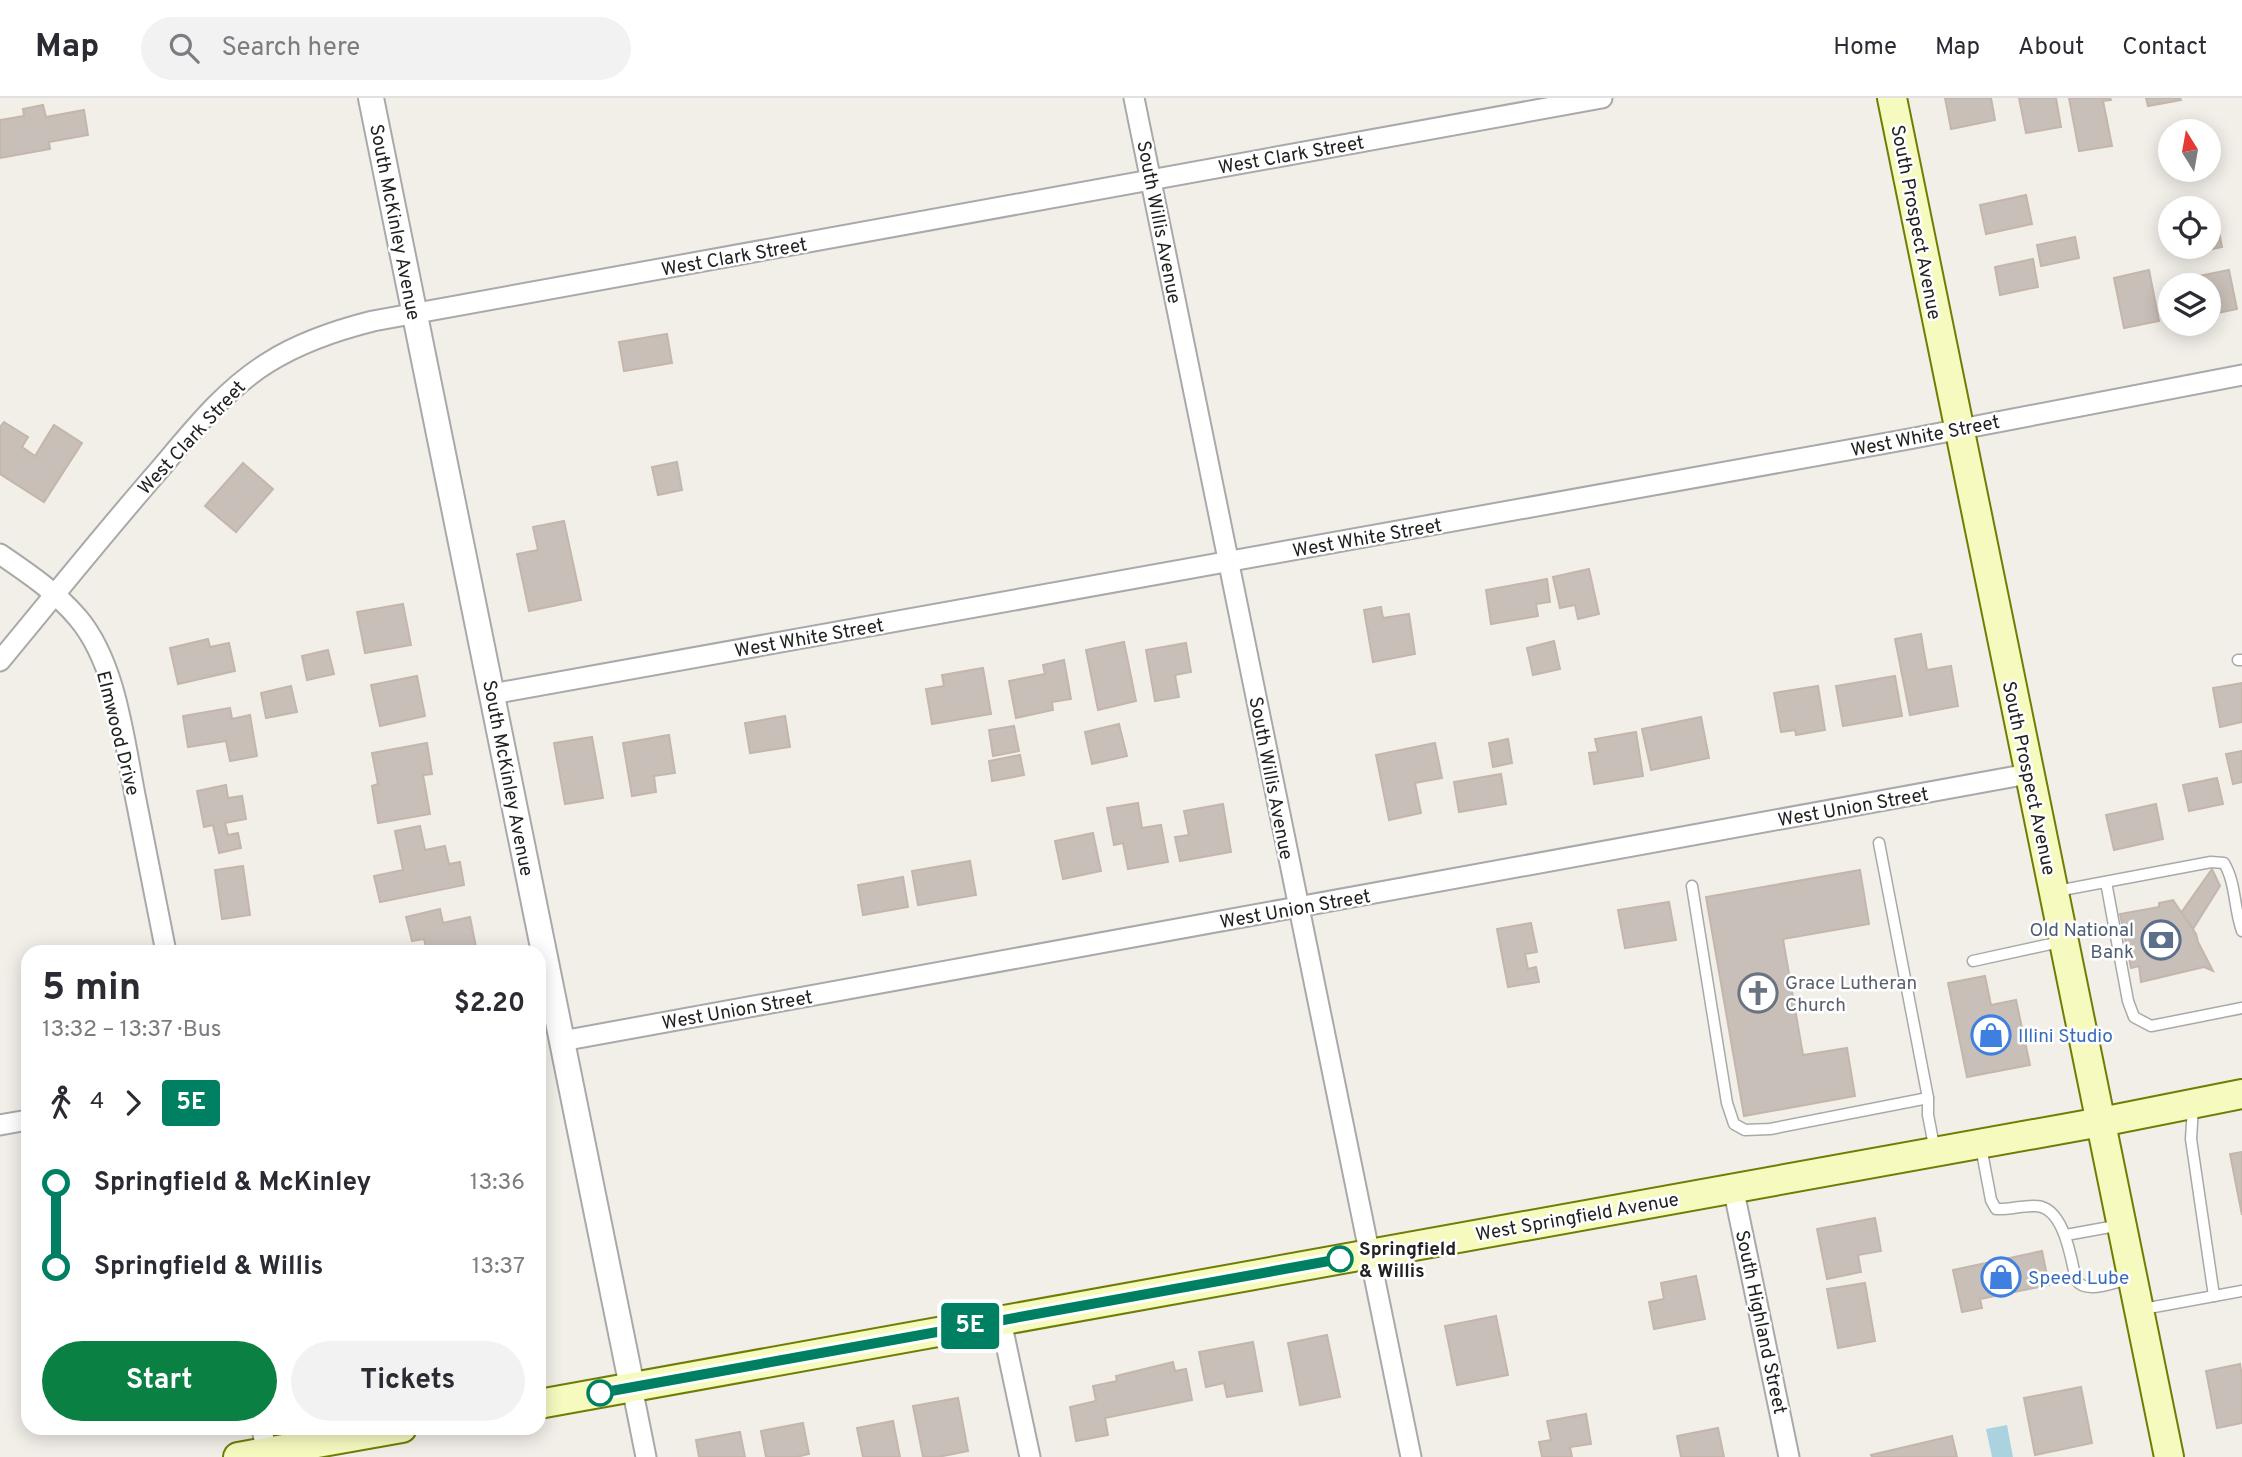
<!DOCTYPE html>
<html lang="en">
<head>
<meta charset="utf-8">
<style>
  body { margin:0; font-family:Overpass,sans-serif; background:#f2f2f3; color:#2b2b33; height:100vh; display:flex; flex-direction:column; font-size:26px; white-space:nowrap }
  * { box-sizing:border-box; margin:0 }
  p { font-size:23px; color:#7c7c81 }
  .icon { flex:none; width:38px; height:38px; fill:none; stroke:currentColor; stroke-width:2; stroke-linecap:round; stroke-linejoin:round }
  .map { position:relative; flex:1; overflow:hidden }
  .side { position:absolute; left:21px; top:847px; width:525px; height:490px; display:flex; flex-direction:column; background:#fff; border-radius:21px; box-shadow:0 4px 18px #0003 }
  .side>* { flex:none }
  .badge { padding:0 14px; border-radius:5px; font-size:24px; line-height:46px }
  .needle { width:46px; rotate:349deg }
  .buttons { position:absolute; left:2158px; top:21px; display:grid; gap:14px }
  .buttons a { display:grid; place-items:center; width:63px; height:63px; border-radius:50%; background:#fff; box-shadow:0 4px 18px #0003; font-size:35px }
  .map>.badge { position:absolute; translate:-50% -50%; box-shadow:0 0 0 4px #fff }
  .legs { display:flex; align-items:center; gap:10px; height:77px; padding:0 21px; font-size:23px }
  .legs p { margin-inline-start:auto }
  .head { display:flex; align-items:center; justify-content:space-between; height:119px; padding:0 21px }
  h1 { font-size:38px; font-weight:700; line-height:52px }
  .cta { display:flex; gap:14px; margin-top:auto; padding:14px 21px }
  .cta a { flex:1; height:80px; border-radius:42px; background:#0b8043; color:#fff; font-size:28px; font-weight:700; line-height:80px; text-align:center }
  .cta a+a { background:#f2f2f3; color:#2b2b33 }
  ul { padding:0 21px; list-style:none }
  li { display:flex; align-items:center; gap:24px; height:84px; font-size:26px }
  li i { display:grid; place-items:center; width:10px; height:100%; margin:0 9px; background:currentColor }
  li i::after { content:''; width:18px; height:18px; margin:-9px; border:5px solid; border-radius:50%; background:#fff }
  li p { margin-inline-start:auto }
  li:first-child i { background:linear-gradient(#0000 50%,currentColor 0) }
  li:last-child i { background:linear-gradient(currentColor 50%,#0000 0) }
  header { display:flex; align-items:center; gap:42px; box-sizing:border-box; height:98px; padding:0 35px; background:#fff; border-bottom:2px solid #e1e1e2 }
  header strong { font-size:33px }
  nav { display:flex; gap:38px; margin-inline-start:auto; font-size:24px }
  .search { width:490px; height:63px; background:#f2f2f3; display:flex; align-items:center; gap:18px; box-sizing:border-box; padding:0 24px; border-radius:38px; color:#7c7c81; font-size:26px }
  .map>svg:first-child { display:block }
  .water { fill:#aad3df }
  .building { fill:#c7bfb8; stroke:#c4b6ab; stroke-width:2 }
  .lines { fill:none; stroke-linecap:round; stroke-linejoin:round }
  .service-casing { stroke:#a9a9a9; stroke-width:13 }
  .minor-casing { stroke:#a9a9a9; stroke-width:23 }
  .tertiary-casing { stroke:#a9a9a9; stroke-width:28 }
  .secondary-casing { stroke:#707d05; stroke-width:32 }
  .service { stroke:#fff; stroke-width:10 }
  .minor { stroke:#fff; stroke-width:19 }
  .tertiary { stroke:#fff; stroke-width:24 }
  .secondary { stroke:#f7fabf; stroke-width:28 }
  .line-1-casing { stroke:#fff; stroke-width:16 }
  .line-1 { stroke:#008063; stroke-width:10 }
  .stop-1-dot { fill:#fff; stroke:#008063; stroke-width:3.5 }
  .labels { text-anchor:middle; stroke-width:5; stroke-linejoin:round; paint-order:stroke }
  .street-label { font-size:19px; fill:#222; stroke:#fff }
  .service-label { font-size:19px; fill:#4e5e75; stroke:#fff; text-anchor:end }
  .worship-label { font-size:19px; fill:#5b616d; stroke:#fff; text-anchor:start }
  .shop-label { font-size:19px; fill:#366cbe; stroke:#fff; text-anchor:start }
  .stop-label { font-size:19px; font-weight:bold; fill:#222; stroke:#fff; text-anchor:start }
</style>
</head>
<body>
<header>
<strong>Map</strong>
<div class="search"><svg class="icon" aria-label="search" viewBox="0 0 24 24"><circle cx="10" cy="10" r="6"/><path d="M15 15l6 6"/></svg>Search here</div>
<nav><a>Home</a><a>Map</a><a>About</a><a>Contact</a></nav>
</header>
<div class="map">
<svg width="2242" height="1359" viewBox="0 0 2242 1359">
  <rect width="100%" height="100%" fill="#f2efe9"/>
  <path class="water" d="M2007,1327l6,32h-21l-6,-28z"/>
  <g class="building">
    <path d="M1945,0h46l4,22 -44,9z"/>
    <path d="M2019,0h37l5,29 -35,6z"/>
    <path d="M2069,0h41l1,2 -8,1 9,45 -33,5z"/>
    <path d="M2146,0h34l1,2 -33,6z"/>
    <path d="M43,7l3,12 38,-7 4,25 -39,7 1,7 -50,9v-38l24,-4 -1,-7z"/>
    <path d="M2026,97l6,29 -46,10 -6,-29z"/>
    <path d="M2216,119l6,30 -24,5 -1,-5h11v-28z"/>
    <path d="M2075,139l4,21 -38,8 -4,-21z"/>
    <path d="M2033,161l5,28 -38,8 -5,-28z"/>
    <path d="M2149,172l10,51 -35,7 -10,-50z"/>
    <path d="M2229,172l8,39 -29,6v-30h-23l-1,-6z"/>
    <path d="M667,236l5,29 -48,8 -5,-29z"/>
    <path d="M4,324l24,15 -6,10 13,9 19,-31 28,18 -38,59 -44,-28v-47z"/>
    <path d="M677,364l5,28 -24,5 -6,-28z"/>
    <path d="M243,365l30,26 -37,43 -31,-26z"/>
    <path d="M564,423l17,79 -52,11 -12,-57 21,-4 -5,-23z"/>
    <path d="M1589,471l10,45 -21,5 -3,-14 -15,3 -7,-31z"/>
    <path d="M1547,481l3,23 -14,2 2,12 -47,8 -5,-34z"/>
    <path d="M403,506l8,41 -46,8 -8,-41z"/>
    <path d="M1381,509l2,11 26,-4 6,40 -42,8 -9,-52z"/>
    <path d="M1921,536l6,36 24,-4 7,40 -48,9 -15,-76z"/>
    <path d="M208,541l2,8 19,-4 6,28 -57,13 -8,-36z"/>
    <path d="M1554,543l6,28 -27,6 -6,-27z"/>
    <path d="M1124,544l12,59 -38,9 -12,-60z"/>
    <path d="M1186,545l5,29 -16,3 4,22 -24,4 -9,-51z"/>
    <path d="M328,552l6,24 -27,6 -5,-24z"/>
    <path d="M1064,562l7,39 -19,3 1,8 -37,8 -7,-37 36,-7 -2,-9z"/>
    <path d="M983,570l8,46 -59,10 -6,-35 18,-3 -2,-11z"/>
    <path d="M417,578l8,40 -45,10 -9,-41z"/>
    <path d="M1895,578l7,40 -59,10 -7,-40z"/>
    <path d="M2242,585v39l-22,5 -7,-39z"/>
    <path d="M291,588l6,26 -31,6 -5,-25z"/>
    <path d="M1818,588l7,44 -29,5 -1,-5 -14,2 -7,-39z"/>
    <path d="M230,610l2,11 18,-4 7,41 -27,5 -4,-20 -38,6 -5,-31z"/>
    <path d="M785,618l5,31 -40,6 -5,-30z"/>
    <path d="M1701,619l8,41 -58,12 -9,-41z"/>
    <path d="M1119,626l8,32 -35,8 -7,-32z"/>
    <path d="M1014,628l5,25 -26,5 -4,-26z"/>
    <path d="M1636,634l7,44 -49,8 -5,-31 9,-1 -3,-13z"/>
    <path d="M669,637l6,38 -21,3 2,16 -24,4 -9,-53z"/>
    <path d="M592,639l11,61 -38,6 -11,-61z"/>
    <path d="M1508,641l4,24 -19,4 -4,-24z"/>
    <path d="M427,645l5,31 -9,1 7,39 -52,9 -6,-37 6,-2 -6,-31z"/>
    <path d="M1435,645l7,35 -27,5 6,30 -32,7 -13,-65z"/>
    <path d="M2242,653v31l-9,2 -7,-30z"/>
    <path d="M1020,657l4,20 -32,6 -3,-20z"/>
    <path d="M1501,676l5,30 -47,8 -5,-30z"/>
    <path d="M2217,680l6,26 -34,7 -6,-26z"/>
    <path d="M226,687l2,13 14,-2 4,23 -21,4 3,12 10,-2 3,15 -22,5 -6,-28 -9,2 -7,-36z"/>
    <path d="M1138,705l4,25 19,-3 7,37 -40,7 -5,-26 -9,2 -7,-37z"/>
    <path d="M1223,706l8,48 -51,9 -5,-24 14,-2 -5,-24z"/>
    <path d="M2156,706l7,35 -49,11 -8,-35z"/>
    <path d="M420,728l5,24 20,-4 4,18 11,-2 4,23 -84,17 -6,-26 29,-6 -8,-39z"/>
    <path d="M1093,735l8,38 -38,8 -8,-38z"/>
    <path d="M970,763l6,34 -58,10 -6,-34z"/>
    <path d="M243,768l7,49 -28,4 -7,-49z"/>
    <path d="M2212,771l8,17 -27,43 -12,-16z"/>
    <path d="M1860,772l9,54 -86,15 20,116 44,-7 8,48 -111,20 -38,-219z"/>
    <path d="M903,779l5,30 -45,8 -5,-30z"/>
    <path d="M2173,802l23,34 2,8 15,29 -9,-4 -63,15 -2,-16 -8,2 -11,-54 39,-7v-4z"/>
    <path d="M1669,804l7,38 -51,8 -7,-38z"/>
    <path d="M440,811l3,14 27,-6 6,30 -22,5h-27l-3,-13 -12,2 -6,-24z"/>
    <path d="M1531,825l6,29 -12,2 3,15 8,-2 3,15 -31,5 -11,-58z"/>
    <path d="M1985,878l6,29 25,-5 14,65 -63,12 -19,-94z"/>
    <path d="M2242,1054v63l-12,-61z"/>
    <path d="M1875,1120l6,33 -23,4 3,17 -34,7 -10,-50z"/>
    <path d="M2042,1153l7,34 -69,14 2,9 -20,4 -9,-42z"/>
    <path d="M1696,1178l9,43 -51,10 -5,-27 15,-3 -3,-16z"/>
    <path d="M1865,1185l10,58 -37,7 -11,-59z"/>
    <path d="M1496,1218l12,59 -51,10 -12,-59z"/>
    <path d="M1327,1237l13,62 -40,8 -12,-62z"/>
    <path d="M1253,1244l9,49 -35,6 -3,-14 -18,4 -7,-35z"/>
    <path d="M1173,1264l2,9 11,-2 6,31 -87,18 3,17 -32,6 -6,-34 26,-6 -3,-15 24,-5 -1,-5z"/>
    <path d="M2240,1266l2,13v46l-25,5 -11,-57z"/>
    <path d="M2081,1289l11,56 -57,12 -11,-57z"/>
    <path d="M958,1300l10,53 -30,6h-15l-10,-51z"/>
    <path d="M1586,1316l5,30 -21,3 2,10h-30l-3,-15 12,-2 -4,-19z"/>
    <path d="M893,1323l7,36h-37l-6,-29z"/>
    <path d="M803,1325l6,31 -13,3h-30l-5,-26z"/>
    <path d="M1718,1330l6,29h-43l-4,-21z"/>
    <path d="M740,1334l5,25h-46l-3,-17z"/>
    <path d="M1952,1338l5,21h-85l-1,-2z"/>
  </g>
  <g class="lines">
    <g class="service-casing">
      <g id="service">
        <path d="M2238,562h4"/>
        <path d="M1879,745l49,255v17l7,36"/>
        <path d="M2106,784l22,119 6,16 17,9 91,-18"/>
        <path d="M1692,788l35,217 7,21 11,6 25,-1 158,-31"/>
        <path d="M2057,793l154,-29 13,1c12,20 10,46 18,68"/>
        <path d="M1973,863l87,-19"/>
        <path d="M2193,1009l-2,32 23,157"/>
        <path d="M1981,1049l10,53 5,9c14,1 26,-4 40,-3 28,1 35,52 40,74 10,15 38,2 53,-1"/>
        <path d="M2066,1137l55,-10"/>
        <path d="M2143,1211l99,-18"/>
      </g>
    </g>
    <g class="minor-casing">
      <g id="minor">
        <path d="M1134,0l277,1359"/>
        <path d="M0,456c28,19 56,38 78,64 38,45 46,121 57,177 10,52 21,105 31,157"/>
        <path d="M0,563c53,-64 105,-129 160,-192 33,-39 65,-80 109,-107 32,-20 68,-32 104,-41l1229,-223"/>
        <path d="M492,596l1417,-255 333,-64"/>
        <path d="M562,943l1466,-267"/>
        <path d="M0,1027l28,-5"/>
        <path d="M1733,1089l56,270"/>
        <path d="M1001,1223l29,136"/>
        <path d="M632,1289l14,70"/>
        <path d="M262,1330l5,29"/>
      </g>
    </g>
    <g class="tertiary-casing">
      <path id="tertiary" d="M371,0l261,1289"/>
    </g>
    <g class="secondary-casing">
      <g id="secondary">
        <path d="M1892,0l277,1359"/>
        <path d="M539,1306l1562,-282 141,-28"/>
        <path d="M238,1359l164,-29"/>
      </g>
    </g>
    <use href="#service" class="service"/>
    <use href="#minor" class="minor"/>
    <use href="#tertiary" class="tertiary"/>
    <use href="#secondary" class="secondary"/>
  </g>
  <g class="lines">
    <g class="line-1-casing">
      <path id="line-1" d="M600,1295l740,-134"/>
    </g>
    <use href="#line-1" class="line-1"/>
  </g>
  <defs>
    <g id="bank-ring" transform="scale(2.0125)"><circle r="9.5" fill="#fff" stroke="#5c6f8a" stroke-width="1.5"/><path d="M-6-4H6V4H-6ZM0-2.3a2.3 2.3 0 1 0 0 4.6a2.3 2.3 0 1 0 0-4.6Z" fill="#5c6f8a"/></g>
    <g id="church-ring" transform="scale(2.0125)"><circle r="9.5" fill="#fff" stroke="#6b7280" stroke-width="1.5"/><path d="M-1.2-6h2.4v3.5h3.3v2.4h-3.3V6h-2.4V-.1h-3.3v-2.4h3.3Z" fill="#6b7280"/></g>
    <g id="shop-ring" transform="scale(2.0125)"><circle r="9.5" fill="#fff" stroke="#3f7fe0" stroke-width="1.5"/><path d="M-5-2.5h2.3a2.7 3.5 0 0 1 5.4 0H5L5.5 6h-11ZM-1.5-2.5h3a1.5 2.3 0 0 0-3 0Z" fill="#3f7fe0"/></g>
  </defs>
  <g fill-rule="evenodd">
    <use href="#bank-ring" x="2161" y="842"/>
    <use href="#church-ring" x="1758" y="895"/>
    <use href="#shop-ring" x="1991" y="937"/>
    <use href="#shop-ring" x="2001" y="1179"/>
  </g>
  <g class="stop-1-dot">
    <circle cx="1340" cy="1161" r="12"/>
    <circle cx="600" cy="1295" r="12"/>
  </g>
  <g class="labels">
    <g class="street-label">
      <text transform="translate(1291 56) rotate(-10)" y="7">West Clark Street</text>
      <text transform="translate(396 124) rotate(79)" y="7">South McKinley Avenue</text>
      <text transform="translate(1160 124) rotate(79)" y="7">South Willis Avenue</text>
      <text transform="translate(1917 124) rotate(79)" y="7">South Prospect Avenue</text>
      <text transform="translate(734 158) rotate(-10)" y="7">West Clark Street</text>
      <text transform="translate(1925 337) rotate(-11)" y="7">West White Street</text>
      <text transform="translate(191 339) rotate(-47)" y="7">West Clark Street</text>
      <text transform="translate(1367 439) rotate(-10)" y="7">West White Street</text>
      <text transform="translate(809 539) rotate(-10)" y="7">West White Street</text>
      <text transform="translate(119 635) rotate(76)" y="7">Elmwood Drive</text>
      <text transform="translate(509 680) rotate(79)" y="7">South McKinley Avenue</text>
      <text transform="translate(1272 680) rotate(79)" y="7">South Willis Avenue</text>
      <text transform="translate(2030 680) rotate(78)" y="7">South Prospect Avenue</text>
      <text transform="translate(1853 708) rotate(-10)" y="7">West Union Street</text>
      <text transform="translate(1295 810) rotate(-10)" y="7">West Union Street</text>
      <text transform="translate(737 911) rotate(-10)" y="7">West Union Street</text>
      <text transform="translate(1577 1118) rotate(-10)" y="7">West Springfield Avenue</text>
      <text transform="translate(1762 1224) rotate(78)" y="7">South Highland Street</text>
    </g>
    <g class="service-label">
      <text x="2134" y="838">Old National<tspan x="2134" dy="22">Bank</tspan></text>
    </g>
    <g class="worship-label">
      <text x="1785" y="891">Grace Lutheran<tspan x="1785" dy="22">Church</tspan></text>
    </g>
    <g class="shop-label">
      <text x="2018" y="944">Illini Studio</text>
      <text x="2028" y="1186">Speed Lube</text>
    </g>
    <g class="stop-label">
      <text x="1359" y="1157">Springfield<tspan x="1359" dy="22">&amp; Willis</tspan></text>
    </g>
  </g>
</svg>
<div class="buttons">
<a><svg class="needle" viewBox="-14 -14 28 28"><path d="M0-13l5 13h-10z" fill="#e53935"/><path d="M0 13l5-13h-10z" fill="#7c7c81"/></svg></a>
<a><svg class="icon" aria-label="locate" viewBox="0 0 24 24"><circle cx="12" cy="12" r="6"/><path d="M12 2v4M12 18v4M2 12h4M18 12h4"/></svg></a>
<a><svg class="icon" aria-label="layers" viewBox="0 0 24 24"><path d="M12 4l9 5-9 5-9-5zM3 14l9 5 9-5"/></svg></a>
</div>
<b class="badge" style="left:970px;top:1228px;background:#008063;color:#fff">5E</b>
<section class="side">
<div class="head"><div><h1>5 min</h1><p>13:32 – 13:37 · Bus</p></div><b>$2.20</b></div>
<div class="legs"><svg class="icon" aria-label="walk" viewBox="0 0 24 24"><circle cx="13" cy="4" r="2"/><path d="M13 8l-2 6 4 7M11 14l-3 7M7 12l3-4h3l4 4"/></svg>4<svg class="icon" aria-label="forward" viewBox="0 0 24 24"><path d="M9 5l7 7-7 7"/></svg><b class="badge" style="background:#008063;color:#fff">5E</b></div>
<ul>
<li><i style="color:#008063"></i><b>Springfield &amp; McKinley</b><p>13:36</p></li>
<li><i style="color:#008063"></i><b>Springfield &amp; Willis</b><p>13:37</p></li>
</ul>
<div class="cta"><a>Start</a><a>Tickets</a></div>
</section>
</div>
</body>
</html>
